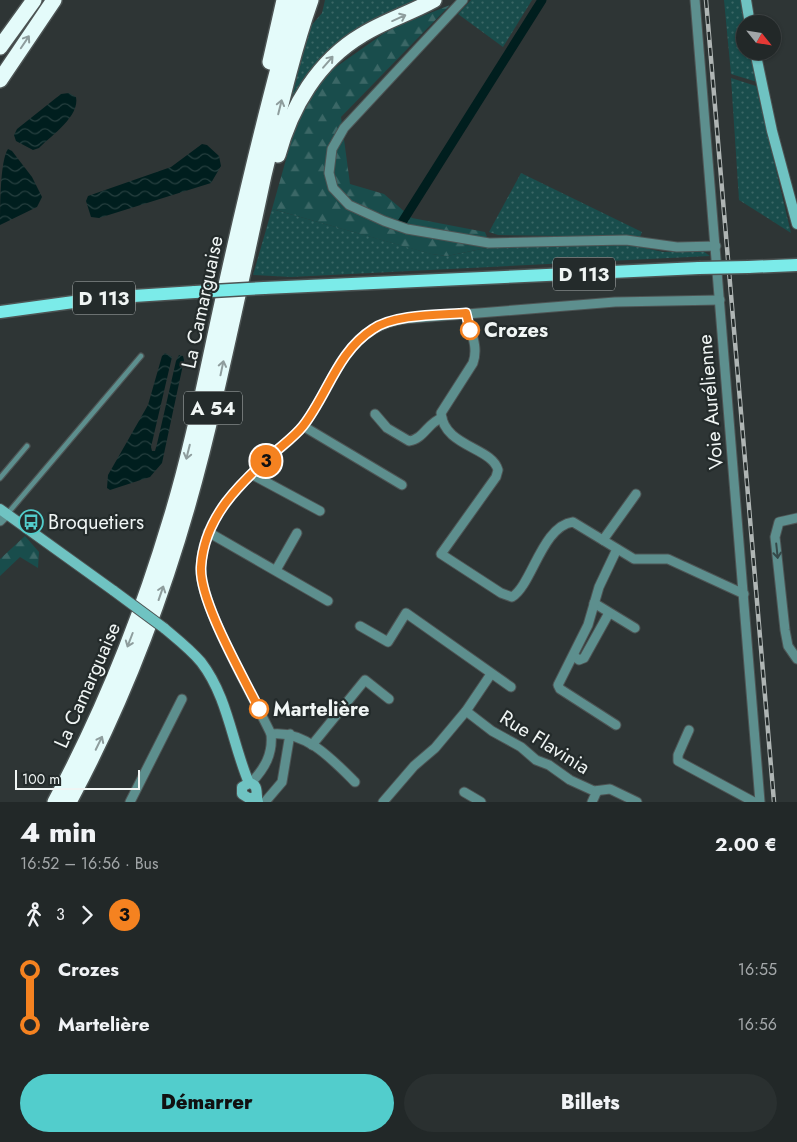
<!DOCTYPE html>
<html lang="fr">
<head>
<meta charset="utf-8">
<style>
  body { margin:0; font-family:Jost,sans-serif; background:#2a3030; color:#f1f3f6; height:100vh; display:flex; flex-direction:column; font-size:19px; white-space:nowrap }
  * { box-sizing:border-box; margin:0 }
  p { font-size:16px; color:#a2a6a8 }
  .icon { flex:none; width:28px; height:28px; fill:none; stroke:currentColor; stroke-width:2; stroke-linecap:round; stroke-linejoin:round }
  .map { position:relative; height:802px; overflow:hidden }
  .details { display:flex; flex-direction:column; background:#222828; flex:1 }
  .details>* { flex:none }
  .badge { padding:0 10px; border-radius:16px; font-size:18px; line-height:32px }
  .needle { width:32px; rotate:120deg }
  .tools { position:absolute; left:736px; top:15px; display:grid; gap:10px }
  .tools a { display:grid; place-items:center; width:45px; height:45px; border-radius:50%; background:#222828; box-shadow:0 1px 4px #0004,0 0 0 1px #3f4445; font-size:25px }
  .scale { position:absolute; left:15px; bottom:12px; width:125px; box-sizing:border-box; padding-left:5px; border:2px solid #f0f5f4; border-top:0; font-size:14px; line-height:18px; white-space:nowrap; color:#f0f5f4; -webkit-text-stroke:4px #242b2b; paint-order:stroke }
  .map>.badge { position:absolute; translate:-50% -50%; box-shadow:0 0 0 2px #fff }
  .legs { display:flex; align-items:center; gap:8px; height:55px; padding:0 20px; font-size:16px }
  .legs p { margin-inline-start:auto }
  .summary { display:flex; align-items:center; justify-content:space-between; height:85px; padding:0 20px }
  h1 { font-size:28px; font-weight:800; line-height:38px }
  .cta { display:flex; gap:10px; margin-top:auto; padding:10px 20px }
  .cta a { flex:1; height:58px; border-radius:30px; background:#52cdcc; color:#111; font-size:20px; font-weight:800; line-height:58px; text-align:center }
  .cta a+a { background:#2a3030; color:#f1f3f6 }
  ul { padding:0 20px; list-style:none }
  li { display:flex; align-items:center; gap:18px; height:55px; font-size:19px }
  li i { display:grid; place-items:center; width:8px; height:100%; margin:0 6px; background:currentColor }
  li i::after { content:''; width:12px; height:12px; margin:-6px; border:4px solid; border-radius:50%; background:#222828 }
  li p { margin-inline-start:auto }
  li:first-child i { background:linear-gradient(#0000 50%,currentColor 0) }
  li:last-child i { background:linear-gradient(currentColor 50%,#0000 0) }
  .map>svg:first-child { display:block }
  .grass { fill:url(#grass-dots) }
  .forest { fill:url(#forest-firs) }
  .water { fill:url(#water-waves) }
  .lines { fill:none; stroke-linecap:round; stroke-linejoin:round }
  .canal { stroke:#001e1e; stroke-width:9 }
  .lane-casing { stroke:#4d5454; stroke-width:7 }
  .street-casing { stroke:#4d5454; stroke-width:11 }
  .secondary-casing { stroke:#4d5454; stroke-width:12 }
  .primary-casing { stroke:#4d5454; stroke-width:15 }
  .highway-casing { stroke:#4d5454; stroke-width:18 }
  .lane { stroke:#5d8f8e; stroke-width:4.5 }
  .street { stroke:#5d8f8e; stroke-width:9 }
  .secondary { stroke:#6fc3c2; stroke-width:10 }
  .primary { stroke:#7bebe9; stroke-width:12 }
  .highway { stroke:#e4fbfa; stroke-width:15 }
  .rail-casing { stroke:#afb5b4; stroke-width:4.5 }
  .rail { stroke:#242b2b; stroke-width:2.5; stroke-dasharray:8; stroke-linecap:butt }
  .secondary-bridge-casing { stroke:#4d5454; stroke-width:12; stroke-linecap:butt }
  .primary-bridge-casing { stroke:#4d5454; stroke-width:15; stroke-linecap:butt }
  .secondary-bridge { stroke:#6fc3c2; stroke-width:10 }
  .primary-bridge { stroke:#7bebe9; stroke-width:12 }
  .oneway { stroke:#8e9d9d }
  .oneway2 { stroke:#354949 }
  .line-1-casing { stroke:#fff; stroke-width:11 }
  .line-1 { stroke:#f58220; stroke-width:8 }
  .stop-1-dot { fill:#fff; stroke:#f58220; stroke-width:2.5 }
  .labels { text-anchor:middle; stroke-width:4.5; stroke-linejoin:round; paint-order:stroke }
  .shield { fill:#242b2b; stroke:#b3b8b8; stroke-width:1 }
  .shield-label { font-size:19px; font-weight:bold; fill:#f0f5f4 }
  .street-label { font-size:20px; fill:#f0f5f4; stroke:#242b2b }
  .stop-label { font-size:20px; font-weight:bold; fill:#f0f5f4; stroke:#242b2b; text-anchor:start }
  .poi-label { font-size:20px; fill:#f0f5f4; stroke:#242b2b; text-anchor:start }
</style>
</head>
<body>
<div class="map">
<svg width="797" height="802" viewBox="0 0 797 802">
  <defs>
    <pattern id="grass-dots" width="8" height="8" patternUnits="userSpaceOnUse" patternTransform="scale(1.25)"><rect width="8" height="8" fill="#194d4c"/><path d="M2 2h.1M6 6h.1" fill="none" stroke="#3b6766" stroke-width="1.8" stroke-linecap="round"/></pattern>
    <pattern id="forest-firs" width="22" height="20" patternUnits="userSpaceOnUse" patternTransform="scale(1.25)"><rect width="22" height="20" fill="#194d4c"/><path d="M5 1l3.5 6h-7zM16 11l3.5 6h-7z" fill="#3b6766"/></pattern>
    <pattern id="water-waves" width="16" height="10" patternUnits="userSpaceOnUse" patternTransform="scale(1.25)"><rect width="16" height="10" fill="#001e1e"/><path d="M0 5q4-4 8 0t8 0" fill="none" stroke="#263f3f"/></pattern>
  </defs>
  <rect width="100%" height="100%" fill="#2e3535"/>
  <g class="grass">
    <path d="M325,0h94l-53,29 -77,78 21,-80 12,-14z"/>
    <path d="M471,0h61l-29,47 -45,-33z"/>
    <path d="M724,0h18l3,24v27h6l6,31 -26,-8z"/>
    <path d="M731,78l25,8 35,147 -52,-33z"/>
    <path d="M521,173l121,59 -2,5 -142,-2 -9,-3z"/>
    <path d="M272,209l160,45 15,2 44,-9 104,-2h36l32,7 40,-1 7,5 -419,21 -38,-2z"/>
  </g>
  <g class="forest">
    <path d="M450,5l-109,112 9,67 34,10 28,24 73,14 6,15 -44,9 -16,-2 -159,-45 26,-92 28,-43 64,-45z"/>
    <path d="M25,536l14,16 -1,16 -18,-11 -20,19v-17z"/>
  </g>
  <g class="water">
    <path d="M69,93l7,4c4,19 -24,38 -37,51l-6,2 -17,-9 -2,-6 3,-6 44,-35z"/>
    <path d="M202,144l5,1 12,11 2,10 -10,17 -112,35 -8,-1 -5,-16 2,-5 83,-29z"/>
    <path d="M8,149l4,2 20,26 10,20 -5,10 -37,18c0,-17 0,-65 8,-76z"/>
    <path d="M165,353l7,4 -21,90 1,4h3l2,-7 19,-83 3,-6 4,1 1,4 -22,103 -12,14 -40,13 -3,-2 1,-13 40,-70 14,-49z"/>
  </g>
  <g class="lines">
    <path class="canal" d="M401,224l141,-224"/>
    <g class="lane-casing">
      <g id="lane">
        <path d="M0,478l27,-32"/>
        <path d="M8,513l133,-157"/>
      </g>
    </g>
    <g class="street-casing">
      <g id="street">
        <path d="M463,0l-119,128 -12,21 -3,24 4,15 16,17 35,16 23,8 82,14 137,-3 51,7 39,-1"/>
        <path d="M695,0l65,802"/>
        <path d="M466,313c4,18 13,33 7,50l-32,50c3,34 51,34 57,57l-2,7 -55,77 60,39 11,4c20,-12 30,-71 61,-75l61,37h34l76,35"/>
        <path d="M375,414l12,14 22,13c15,-2 19,-19 33,-23"/>
        <path d="M303,426l99,59"/>
        <path d="M251,474l69,37"/>
        <path d="M797,518l-18,4 -4,15 10,93 3,16 9,13"/>
        <path d="M0,521l7,-7"/>
        <path d="M208,532l120,69"/>
        <path d="M603,540l33,-46"/>
        <path d="M276,570l21,-37"/>
        <path d="M594,603l41,25"/>
        <path d="M360,626l28,16 18,-29 105,74"/>
        <path d="M574,656l5,4 5,-2 25,-45"/>
        <path d="M466,711l26,20 29,16 15,13 13,5 21,15 24,11 16,-2 27,13"/>
        <path d="M616,725l-56,-36 -2,-4 30,-60 11,-38 18,-38"/>
        <path d="M689,730l-11,25v6l76,41"/>
        <path d="M271,734c34,-4 61,25 84,48"/>
        <path d="M312,745l53,-65 24,19"/>
        <path d="M251,783c14,-15 22,-29 20,-49 -18,-38 -72,-130 -70,-167 2,-48 37,-82 71,-112 10,-9 22,-17 30,-28 35,-43 38,-98 102,-108l211,-17 105,-2"/>
        <path d="M464,792l17,10"/>
        <path d="M130,802l52,-103"/>
        <path d="M265,802l17,-20 8,-48"/>
        <path d="M383,802l31,-36 21,-18 31,-37 25,-37"/>
        <path d="M592,802l5,-11"/>
      </g>
    </g>
    <g class="secondary-casing">
      <g id="secondary">
        <path d="M746,0l4,24"/>
        <path d="M755,51l17,80 25,93"/>
        <path d="M0,509l114,82"/>
        <path d="M164,628c13,11 26,21 37,34 27,35 31,81 48,121"/>
        <path d="M256,796l-6,3 -8,-5v-7l7,-4c11,2 6,11 9,19"/>
      </g>
    </g>
    <g class="primary-casing">
      <g id="primary">
        <path d="M748,267l49,-2"/>
        <path d="M264,288l435,-20"/>
        <path d="M0,312l103,-14 92,-6"/>
      </g>
    </g>
    <g class="highway-casing">
      <g id="highway">
        <path d="M0,47l34,-47"/>
        <path d="M270,62l14,-62"/>
        <path d="M0,80l54,-80"/>
        <path d="M278,155c13,-48 40,-94 84,-120 22,-14 49,-22 72,-35"/>
        <path d="M55,802c48,-89 86,-184 115,-281 21,-68 35,-140 50,-209 23,-105 47,-209 77,-312"/>
        <path d="M69,802c68,-126 115,-264 146,-404 17,-74 33,-148 49,-223 14,-58 27,-118 47,-175"/>
      </g>
    </g>
    <use href="#lane" class="lane"/>
    <use href="#street" class="street"/>
    <use href="#secondary" class="secondary"/>
    <use href="#primary" class="primary"/>
    <use href="#highway" class="highway"/>
    <g class="rail-casing">
      <path id="rail" d="M706,0l68,802"/>
    </g>
    <use href="#rail" class="rail"/>
    <g class="secondary-bridge-casing">
      <path id="secondary-bridge" d="M114,591l50,37"/>
    </g>
    <g class="primary-bridge-casing">
      <g id="primary-bridge">
        <path d="M699,268l49,-1"/>
        <path d="M195,292l69,-4"/>
      </g>
    </g>
    <use href="#secondary-bridge" class="secondary-bridge"/>
    <use href="#primary-bridge" class="primary-bridge"/>
  </g>
  <defs><path id="oneway-shaft" d="M-6 0H5M1.5-3L5.5 0L1.5 3" fill="none" stroke-width="1.6" stroke-linecap="round" stroke-linejoin="round" transform="scale(1.25)"/></defs>
  <g class="oneway">
    <use href="#oneway-shaft" transform="translate(399 18) rotate(-24)"/>
    <use href="#oneway-shaft" transform="translate(25 42) rotate(-56)"/>
    <use href="#oneway-shaft" transform="translate(328 62) rotate(-49)"/>
    <use href="#oneway-shaft" transform="translate(280 107) rotate(-76)"/>
    <use href="#oneway-shaft" transform="translate(222 368) rotate(-78)"/>
    <use href="#oneway-shaft" transform="translate(188 452) rotate(104)"/>
    <use href="#oneway-shaft" transform="translate(161 593) rotate(-71)"/>
    <use href="#oneway-shaft" transform="translate(130 640) rotate(111)"/>
    <use href="#oneway-shaft" transform="translate(99 743) rotate(-64)"/>
  </g>
  <use class="oneway2" href="#oneway-shaft" transform="translate(777 551) rotate(84)"/>
  <g class="lines">
    <g class="line-1-casing">
      <path id="line-1" d="M259,709c-16,-33 -60,-108 -58,-142 3,-50 39,-84 74,-115 9,-8 20,-16 28,-26 25,-32 34,-74 70,-97 21,-15 67,-14 93,-16l4,17"/>
    </g>
    <use href="#line-1" class="line-1"/>
  </g>
  <defs>
    <g id="bus-ring" transform="scale(1.25)"><circle r="9.5" fill="#242b2b" stroke="#52cdcc" stroke-width="1.5"/><path d="M-5-6H5V4H4V6H2V4H-2V6H-4V4H-5ZM-3.5-4V0h7V-4ZM-3.5 1.2v1.5H-2V1.2ZM2 1.2v1.5H3.5V1.2Z" fill="#52cdcc"/></g>
  </defs>
  <g fill-rule="evenodd">
    <use href="#bus-ring" x="31" y="522"/>
  </g>
  <g class="stop-1-dot">
    <circle cx="470" cy="330" r="9"/>
    <circle cx="259" cy="709" r="9"/>
  </g>
  <g class="labels">
    <g class="shield">
      <rect x="553" y="257.5" width="62" height="33" rx="4"/>
      <rect x="73" y="281.5" width="62" height="33" rx="4"/>
      <rect x="184" y="391.5" width="58" height="33" rx="4"/>
    </g>
    <g class="shield-label">
      <text x="584" y="281">D 113</text>
      <text x="104" y="305">D 113</text>
      <text x="213" y="415">A 54</text>
    </g>
    <g class="street-label">
      <text transform="translate(202 302) rotate(-78)" y="7">La Camarguaise</text>
      <text transform="translate(710 402) rotate(-95)" y="7">Voie Aurélienne</text>
      <text transform="translate(87 685) rotate(-66)" y="7">La Camarguaise</text>
      <text transform="translate(545 742) rotate(32)" y="7">Rue Flavinia</text>
    </g>
    <g class="stop-label">
      <text x="484" y="337">Crozes</text>
      <text x="273" y="716">Martelière</text>
    </g>
    <g class="poi-label">
      <text x="48" y="529">Broquetiers</text>
    </g>
  </g>
</svg>
<div class="tools">
<a><svg class="needle" viewBox="-14 -14 28 28"><path d="M0-13l5 13h-10z" fill="#e53935"/><path d="M0 13l5-13h-10z" fill="#a2a6a8"/></svg></a>
</div>
<div class="scale">100 m</div>
<b class="badge" style="left:266px;top:461px;background:#f58220;color:#111">3</b>
</div>
<section class="details">
<div class="summary"><div><h1>4 min</h1><p>16:52 – 16:56 · Bus</p></div><b>2.00 €</b></div>
<div class="legs"><svg class="icon" aria-label="walk" viewBox="0 0 24 24"><circle cx="13" cy="4" r="2"/><path d="M13 8l-2 6 4 7M11 14l-3 7M7 12l3-4h3l4 4"/></svg>3<svg class="icon" aria-label="forward" viewBox="0 0 24 24"><path d="M9 5l7 7-7 7"/></svg><b class="badge" style="background:#f58220;color:#111">3</b></div>
<ul>
<li><i style="color:#f58220"></i><b>Crozes</b><p>16:55</p></li>
<li><i style="color:#f58220"></i><b>Martelière</b><p>16:56</p></li>
</ul>
<div class="cta"><a>Démarrer</a><a>Billets</a></div>
</section>
</body>
</html>
